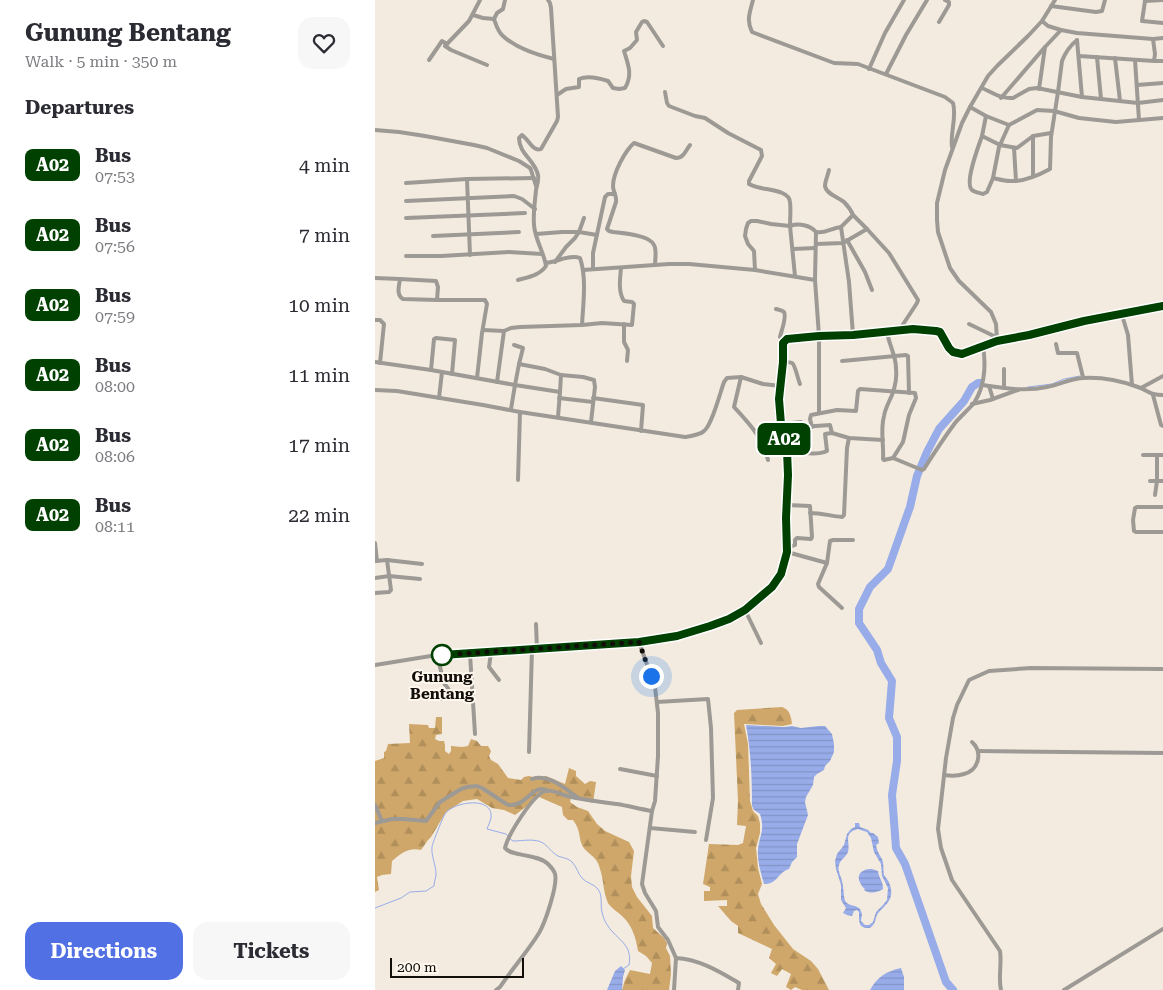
<!DOCTYPE html>
<html lang="en">
<head>
<meta charset="utf-8">
<style>
  body { margin:0; font-family:"Roboto Serif",serif; background:#f7f7f7; color:#2b2b33; height:100vh; display:flex; flex-direction:column; font-size:19px; white-space:nowrap }
  * { box-sizing:border-box; margin:0 }
  p { font-size:16px; color:#7c7c81 }
  .icon { flex:none; width:28px; height:28px; fill:none; stroke:currentColor; stroke-width:2; stroke-linecap:round; stroke-linejoin:round }
  .map { position:relative; flex:1; overflow:hidden }
  .drawer { display:flex; flex-direction:column; background:#fff; width:375px }
  .drawer>* { flex:none }
  .badge { padding:0 10px; border-radius:8px; font-size:18px; line-height:32px }
  .scale { position:absolute; left:15px; bottom:12px; width:134px; box-sizing:border-box; padding-left:5px; border:2px solid #120f0b; border-top:0; font-size:14px; line-height:18px; white-space:nowrap; color:#120f0b; -webkit-text-stroke:4px #fff8ef; paint-order:stroke }
  .you { position:absolute; width:25px; height:25px; margin:-12px; border:4px solid #fff; border-radius:50%; background:#1a73e8; box-shadow:0 0 0 8px #1a73e833 }
  .map>.badge { position:absolute; translate:-50% -50%; box-shadow:0 0 0 2px #fff }
  h2 { padding:0 25px; font-size:19px; line-height:45px }
  .round { display:grid; place-items:center; flex:none; width:52px; height:52px; border-radius:15px; background:#f7f7f7 }
  .summary { display:flex; align-items:center; justify-content:space-between; height:85px; padding:0 25px }
  h1 { font-size:24px; font-weight:700; line-height:38px }
  .button { display:flex; gap:10px; margin-top:auto; padding:10px 25px }
  .button a { flex:1; height:58px; border-radius:15px; background:#5170e4; color:#fff; font-size:20px; font-weight:700; line-height:58px; text-align:center }
  .button a+a { background:#f7f7f7; color:#2b2b33 }
  ul { padding:0; list-style:none }
  li { display:flex; align-items:center; gap:15px; height:70px; padding:0 25px }
  li div { flex:1 }
  li b { display:block; font-size:19px }
  li em { font-style:normal }
  li .badge { min-width:55px; font-weight:700; text-align:center }
  main { display:flex; flex:1; min-height:0 }
  .map>svg:first-child { display:block }
  .forest { fill:url(#forest-firs) }
  .water { fill:url(#water-rules); fill-rule:evenodd }
  .lines { fill:none; stroke-linecap:round; stroke-linejoin:round }
  .stream { stroke:#97ace9; stroke-width:1 }
  .river { stroke:#97ace9; stroke-width:8 }
  .street { stroke:#9d9a95; stroke-width:4 }
  .line-casing { stroke:#fff; stroke-width:11 }
  .line { stroke:#004000; stroke-width:8 }
  .walk { stroke:#120f0b; stroke-width:5; stroke-dasharray:0 9 }
  .stop-dot { fill:#fff; stroke:#004000; stroke-width:2.5 }
  .labels { text-anchor:middle; stroke-width:4; stroke-linejoin:round; paint-order:stroke }
  .stop-label { font-size:15px; font-weight:bold; fill:#120f0b; stroke:#fff8ef }
</style>
</head>
<body>
<main>
<section class="drawer">
<div class="summary"><div><h1>Gunung Bentang</h1><p>Walk · 5 min · 350 m</p></div><a class="round"><svg class="icon" aria-label="heart" viewBox="0 0 24 24"><path d="M12 20l-8-8c-3-5 5-10 8-4 3-6 11-1 8 4z"/></svg></a></div>
<h2>Departures</h2>
<ul>
<li><span class="badge" style="background:#004000;color:#fff">A02</span><div><b>Bus</b><p>07:53</p></div><em>4 min</em></li>
<li><span class="badge" style="background:#004000;color:#fff">A02</span><div><b>Bus</b><p>07:56</p></div><em>7 min</em></li>
<li><span class="badge" style="background:#004000;color:#fff">A02</span><div><b>Bus</b><p>07:59</p></div><em>10 min</em></li>
<li><span class="badge" style="background:#004000;color:#fff">A02</span><div><b>Bus</b><p>08:00</p></div><em>11 min</em></li>
<li><span class="badge" style="background:#004000;color:#fff">A02</span><div><b>Bus</b><p>08:06</p></div><em>17 min</em></li>
<li><span class="badge" style="background:#004000;color:#fff">A02</span><div><b>Bus</b><p>08:11</p></div><em>22 min</em></li>
</ul>
<div class="button"><a>Directions</a><a>Tickets</a></div>
</section>
<div class="map">
<svg width="788" height="990" viewBox="0 0 788 990">
  <defs>
    <pattern id="forest-firs" width="22" height="20" patternUnits="userSpaceOnUse" patternTransform="scale(1.25)"><rect width="22" height="20" fill="#cfa76a"/><path d="M5 1l3.5 6h-7zM16 11l3.5 6h-7z" fill="#b18f5b"/></pattern>
    <pattern id="water-rules" width="6" height="5" patternUnits="userSpaceOnUse" patternTransform="scale(1.25)"><rect width="6" height="5" fill="#97ace9"/><path d="M0 2.5h6" fill="none" stroke="#8193c6"/></pattern>
  </defs>
  <rect width="100%" height="100%" fill="#f3ebdf"/>
  <g class="forest">
    <path d="M407,707c8,3 9,9 10,17l-9,2 -39,-2 4,20 2,57 3,10 5,5 2,7v10l-4,15 2,20 4,16 -4,10 3,10 13,21 19,24 18,12 7,8 11,21h-27l-7,-3 -4,3 -5,-3 5,-13 -9,-5 -5,7 -6,-3 5,-9 -7,-6 3,-9 -34,-16v-7l-7,-5 -13,-15h9v-6l-23,1v-10h6v-4l-7,-3 6,-40 29,1 5,-2 3,-17 -9,-1 1,-24 -4,-88 3,-3z"/>
    <path d="M61,717h6v17l-6,1 -1,4 4,2h5l1,4v6l4,3 2,-3v-5l11,1 6,-1 3,-7 6,2 4,5h7l3,5 -2,5 2,4 7,4 10,14 13,2 3,-3 5,-1 8,2 9,-2 19,8 4,-16 7,3v5l9,8 5,-3 6,1 -3,21 -22,-5 -1,4 7,5 11,4 9,13 8,7 24,11 5,9 -3,25 1,11 5,10 15,19 1,12 11,10 3,5 -1,5 4,8 1,18 -2,16h-47l3,-10 5,-10 20,4 2,-11 -6,-7 -8,-5c-2,-13 -6,-26 -16,-35 -4,-4 -11,-8 -14,-13 -5,-11 -4,-22 -8,-34 -3,-14 -14,-15 -18,-24 -4,-10 -1,-14 -9,-25h-5l-5,-5 -1,-8 -23,-10 -24,18 -11,-5 -12,-2 -15,-9 -14,2 -17,11 -15,25 -3,3 -7,10c-12,-3 -20,3 -29,11l-1,13 -9,1 -5,2 2,13 -4,2v-131l9,-3v-6l2,-1 2,-7 22,-1 -1,-19 19,1 1,3h6z"/>
  </g>
  <g class="water">
    <path d="M371,725l38,2 8,-1 9,2 18,-2h6l7,8 2,10v8l-4,9 -5,5 -1,4 -7,4 -3,3 -1,8 -7,12 -1,5 3,13 -11,29v13l-5,5 -3,7c-12,4 -11,15 -25,15 -3,-11 -7,-23 -6,-35 2,-15 7,-19 2,-35l-6,-4 -2,-4c0,-27 -1,-54 -6,-81z"/>
    <path d="M480,823h4l1,4 8,3 3,3h2l5,4 1,6 -3,2c1,6 3,9 6,14 2,5 1,10 2,16 2,3 5,6 6,10 4,13 -2,18 -11,27 -5,5 -1,10 -9,16 -12,1 -11,-7 -11,-16l-2,-2 -3,1 -2,5 -5,-1 -4,-2 3,-5 -5,-8v-15l-5,-16 -1,-8 2,-7 7,-9 3,-11 4,-5 4,-2zM483,829l9,3 4,6 3,14 7,12 1,12 6,12 -1,12 -4,5 -7,7 -3,10 -4,3h-4l-4,-4 1,-7 -2,-5c-5,-5 -11,-2 -15,-8 -2,-7 -1,-13 -3,-20 -1,-5 -5,-11 -3,-16 1,-5 7,-8 9,-13 3,-10 -6,-19 10,-23z"/>
    <path d="M497,869l6,2c1,8 5,9 5,18 -6,4 -13,5 -19,1l1,-1c-5,-4 -10,-14 -2,-18 3,-2 6,-2 9,-2z"/>
    <path d="M246,966l4,4 -2,7 -1,13h-15l8,-19z"/>
    <path d="M526,968l3,9v13h-34c7,-13 17,-19 31,-22z"/>
  </g>
  <g class="lines">
    <g class="stream">
      <path d="M653,387l24,-3 12,-5 16,-3"/>
      <path d="M135,839l3,2c9,0 22,-3 30,2 6,4 8,9 15,13 5,2 10,2 14,6 5,5 6,12 10,16 4,5 12,6 16,11 5,7 2,15 4,23 1,5 3,10 6,14 9,14 25,18 21,39l-6,4"/>
      <path d="M0,908l26,-10 9,-6 16,-1 8,-5c0,-4 2,-8 2,-12 0,-9 -5,-18 -4,-27 0,-3 11,-30 13,-33 7,-12 49,-19 46,4 -1,4 -3,8 -4,11l19,5 2,2"/>
    </g>
    <path class="river" d="M578,990l-7,-8 -41,-118 -9,-16 -4,-53 5,-34v-24l-8,-19 3,-37 -11,-18 -4,-13 -18,-27v-14l11,-22 18,-18 22,-62 7,-31 10,-24 12,-23 25,-28 8,-14 6,-4h2"/>
    <g class="street">
      <path d="M105,0l-11,21 -24,25 6,4 36,15"/>
      <path d="M378,0c-3,12 -7,20 -1,32l82,31 24,1 87,33 8,6c4,14 -3,30 -1,44"/>
      <path d="M770,0v1l18,-1"/>
      <path d="M770,1l-3,20 21,2"/>
      <path d="M676,6l45,6 6,-1 3,-11"/>
      <path d="M98,15l10,3 11,1 3,-6 6,-4 2,-9"/>
      <path d="M119,19c2,6 4,13 9,17 14,13 34,19 51,23"/>
      <path d="M667,21l6,5 13,4 16,3 76,6 10,-1"/>
      <path d="M564,22l10,-17v-3l-4,-2"/>
      <path d="M702,40l5,57"/>
      <path d="M704,56l75,5 1,-7 -2,-15"/>
      <path d="M722,57l4,42"/>
      <path d="M740,58l5,43"/>
      <path d="M54,60l13,-19 5,3"/>
      <path d="M760,60l4,60"/>
      <path d="M779,61h9"/>
      <path d="M494,69l16,-36 19,-33"/>
      <path d="M511,74l20,-39 21,-35"/>
      <path d="M762,85l26,-2"/>
      <path d="M607,88c11,5 19,11 31,10l16,-9 8,-1 45,9 56,6 25,-3"/>
      <path d="M664,89l6,-42 16,-17"/>
      <path d="M290,92l2,11 2,3 26,10 10,2 23,15 33,17 1,6 -13,25v3c11,7 40,4 41,18 1,8 0,16 0,24l-19,-2 -14,-3h-6l-3,2 -2,6 -1,7 3,8 6,7 1,19"/>
      <path d="M182,95l9,-6 13,-2v-8c9,-4 20,-1 29,2l5,7 6,1 6,-1c8,-13 3,-24 -1,-37l6,-3 7,-8 -1,-8 6,-10 2,-1 3,1 16,24"/>
      <path d="M626,98l44,-51"/>
      <path d="M595,107l16,9"/>
      <path d="M0,130l24,2 26,4 49,9 13,3 32,13 11,7 1,2 5,16"/>
      <path d="M676,133l-18,3 -16,12 -17,-3 -18,-9c-3,9 -18,47 -10,54 2,2 8,3 11,4l4,-2 6,-14 6,-31 1,-2 9,-20 28,-15 17,1 25,7 37,4 47,-4"/>
      <path d="M607,136l4,-20 23,9"/>
      <path d="M658,136v40"/>
      <path d="M639,148l2,33"/>
      <path d="M454,170c-1,5 -4,11 -4,16 1,8 13,11 19,16 4,4 7,8 9,13l-12,12"/>
      <path d="M618,178c5,1 11,3 17,3 13,1 29,-6 40,-12l1,-32 7,-45 4,-31c3,-8 9,-16 15,-21"/>
      <path d="M92,179l3,76"/>
      <path d="M31,183l61,-4 67,-1"/>
      <path d="M31,201l108,-5 8,3 13,10"/>
      <path d="M478,215l14,14 22,24 29,47 -1,3 -17,26"/>
      <path d="M31,218l119,-5"/>
      <path d="M161,234l26,-2h17l18,3"/>
      <path d="M58,236l86,-4"/>
      <path d="M472,240l18,32 7,18"/>
      <path d="M441,244l27,-1 24,-14"/>
      <path d="M418,249l22,-1"/>
      <path d="M31,256h35l68,-4 33,2"/>
      <path d="M180,262l11,-15 9,-9 4,-6 5,-14"/>
      <path d="M171,263c11,-1 24,-9 34,-5 7,20 3,47 2,67"/>
      <path d="M280,265c0,-6 2,-15 -1,-20 -4,-10 -32,-12 -41,-13l-4,-1 -2,-2 9,-27c1,-6 -3,-10 -3,-16 0,-13 12,-35 21,-43l42,15c8,0 10,-8 14,-13"/>
      <path d="M218,269v-16l12,-56 3,-3h7"/>
      <path d="M208,270l86,-6h20l66,6 60,10 4,56v77"/>
      <path d="M420,276l-5,-50c9,-3 20,-1 26,6"/>
      <path d="M0,278l25,1c-1,7 -4,16 3,20l34,1h48l2,4 -5,29 -5,45"/>
      <path d="M25,279l36,2 2,6 -1,13"/>
      <path d="M143,280c11,-3 22,-5 28,-14 -2,-14 -11,-26 -12,-41 -1,-12 1,-23 2,-35 1,-5 3,-10 2,-15 -3,-15 -19,-21 -19,-37l3,-3 1,1c6,4 10,16 18,13l16,-28 1,-4 -7,-109 -1,-5 -2,-3"/>
      <path d="M440,280l1,-48c9,2 15,-4 25,-5l8,55 4,53"/>
      <path d="M747,315l6,20 4,50"/>
      <path d="M0,320h5l4,4 -4,39"/>
      <path d="M249,324v18l4,8 -1,11"/>
      <path d="M594,324l27,13"/>
      <path d="M108,330l21,1 7,-3 9,-1 62,-2 20,-2 30,2 2,-21 -2,-2 -8,-1c-6,-9 -4,-22 -3,-33"/>
      <path d="M512,331c1,12 9,24 9,37 1,8 -1,19 -4,27 -3,7 -7,14 -8,21 -4,14 0,29 -1,43l1,1 9,-2 29,12 2,-1c10,-16 20,-31 31,-46 6,-7 13,-13 19,-20 11,-17 12,-38 9,-57"/>
      <path d="M409,341l8,-3 61,-3 47,-6h13l17,1 10,2 9,16 4,4 9,2 35,-13 32,-6 55,-14 79,-15"/>
      <path d="M622,341l-1,-17 -5,-12 -32,-31 -9,-13 -12,-36 -1,-12v-17l8,-33 17,-47 8,-16 18,-31 9,-10 31,-30 14,-15 13,-21"/>
      <path d="M681,344l2,9h19l6,24"/>
      <path d="M139,345l9,3 -4,16"/>
      <path d="M467,361l64,-6 2,1 1,37"/>
      <path d="M0,362l56,8 84,15 -4,24"/>
      <path d="M408,362c1,0 9,0 9,1 3,1 6,17 8,21"/>
      <path d="M629,369v19"/>
      <path d="M56,370l3,-31 2,-1 19,2 -3,34"/>
      <path d="M366,377l-7,30c14,15 30,32 34,53"/>
      <path d="M122,382l7,-51"/>
      <path d="M607,385c21,3 43,7 65,2 12,-2 24,-9 37,-9 18,-1 37,3 54,9 11,4 12,8 25,8"/>
      <path d="M614,386l4,13"/>
      <path d="M766,388l22,-12"/>
      <path d="M0,390l22,1 86,14 37,7 165,25c6,-1 15,-2 19,-6 8,-6 16,-38 20,-49l3,-4 14,-1 22,7 18,2"/>
      <path d="M185,392l1,-17"/>
      <path d="M778,395l8,30 2,1"/>
      <path d="M64,398l3,-26"/>
      <path d="M184,398l34,4"/>
      <path d="M218,398l50,7 -2,26"/>
      <path d="M597,404l18,-4 28,-10"/>
      <path d="M183,417l2,-25 -45,-7 4,-21 26,5 16,6 22,2 11,3 1,7 -4,35"/>
      <path d="M406,424l20,-2v5l29,-2 2,8 17,5 34,2"/>
      <path d="M437,427l-2,-8 1,-4 26,-5 19,1 2,-20 2,-2 55,4 1,5 -7,17 -6,27 -10,16"/>
      <path d="M412,451c12,1 29,5 40,0l-2,-17 7,-1"/>
      <path d="M768,455h20"/>
      <path d="M143,480l2,-68"/>
      <path d="M775,481h13"/>
      <path d="M780,495l2,-14v-26"/>
      <path d="M412,505l23,1 2,31 -1,2 -14,-1 -2,2v5l-8,3"/>
      <path d="M788,507h-26l-2,1 -2,12 1,11 2,1h27"/>
      <path d="M435,513c11,0 21,3 32,4l2,-2 3,-67 2,-10"/>
      <path d="M0,543l2,18"/>
      <path d="M412,552l40,11 -9,21 1,3 23,21"/>
      <path d="M0,561l12,-1 35,4"/>
      <path d="M452,563l3,-22 3,-1h20"/>
      <path d="M0,578l14,-2 31,3"/>
      <path d="M0,593l14,-1 2,-2 -4,-30"/>
      <path d="M370,610l16,33"/>
      <path d="M161,624l1,25"/>
      <path d="M264,642l16,45 3,26v43l-3,45 -3,10 -10,73 3,9 11,18 2,16 10,13 8,18 -2,32"/>
      <path d="M116,653l-2,14 10,13"/>
      <path d="M95,654l5,80"/>
      <path d="M62,655l7,28 5,7v8l-10,1"/>
      <path d="M0,665l62,-10 54,-2 148,-11 38,-6 33,-10 19,-7 16,-9 27,-23 8,-13 7,-22 -1,-34 2,-43 -1,-24 -6,-27 -2,-25 5,-58 -4,-4c1,-5 7,-20 4,-25 -2,-2 -5,-2 -8,-3"/>
      <path d="M282,702l51,-3 3,29 2,70 -7,42"/>
      <path d="M603,751l185,2"/>
      <path d="M154,752l3,-103"/>
      <path d="M245,769l37,7"/>
      <path d="M569,775c7,1 14,1 20,-1 15,-4 19,-22 8,-32"/>
      <path d="M157,779c16,-6 32,9 45,18"/>
      <path d="M0,805l7,16"/>
      <path d="M0,823l17,-4h11l23,2 14,-19 21,-13 6,-2 10,-1 5,2 26,17c20,2 24,-23 40,-14"/>
      <path d="M275,828l45,4"/>
      <path d="M301,958c23,1 44,14 63,25l-1,7"/>
      <path d="M121,990l4,-3c12,-18 28,-36 39,-54 6,-10 19,-48 16,-59 -1,-4 -4,-7 -7,-10 -12,-11 -36,-7 -43,-16 3,-13 27,-52 40,-57 7,-2 16,3 22,5 17,4 34,6 50,8 12,2 23,5 35,7"/>
      <path d="M626,990c-3,-13 1,-26 -1,-39l-48,-71 -11,-32 -3,-19 8,-71 7,-40 4,-13 12,-25 20,-9 42,-3 132,1"/>
      <path d="M689,990l99,-61"/>
    </g>
  </g>
  <g class="lines">
    <g class="line-casing">
      <path id="line" d="M67,655l197,-13 38,-6 33,-10 19,-7 16,-9 27,-23 9,-13 6,-22 -1,-34 2,-43 -1,-24 -6,-27 -2,-25 4,-37v-19l4,-4 32,-3 34,-1 60,-6 23,2 4,1 9,16 4,4 9,2 35,-13 32,-6 55,-14 79,-15"/>
    </g>
    <use href="#line" class="line"/>
    <path class="walk" d="M67,655l197,-13 12,34"/>
  </g>
  <circle class="stop-dot" cx="67" cy="655" r="10"/>
  <g class="labels">
    <g class="stop-label">
      <text x="67" y="682">Gunung<tspan x="67" dy="17">Bentang</tspan></text>
    </g>
  </g>
</svg>
<div class="scale">200 m</div>
<div class="you" style="left:276px;top:676px"></div>
<b class="badge" style="left:409px;top:439px;background:#004000;color:#fff">A02</b>
</div>
</main>
</body>
</html>
